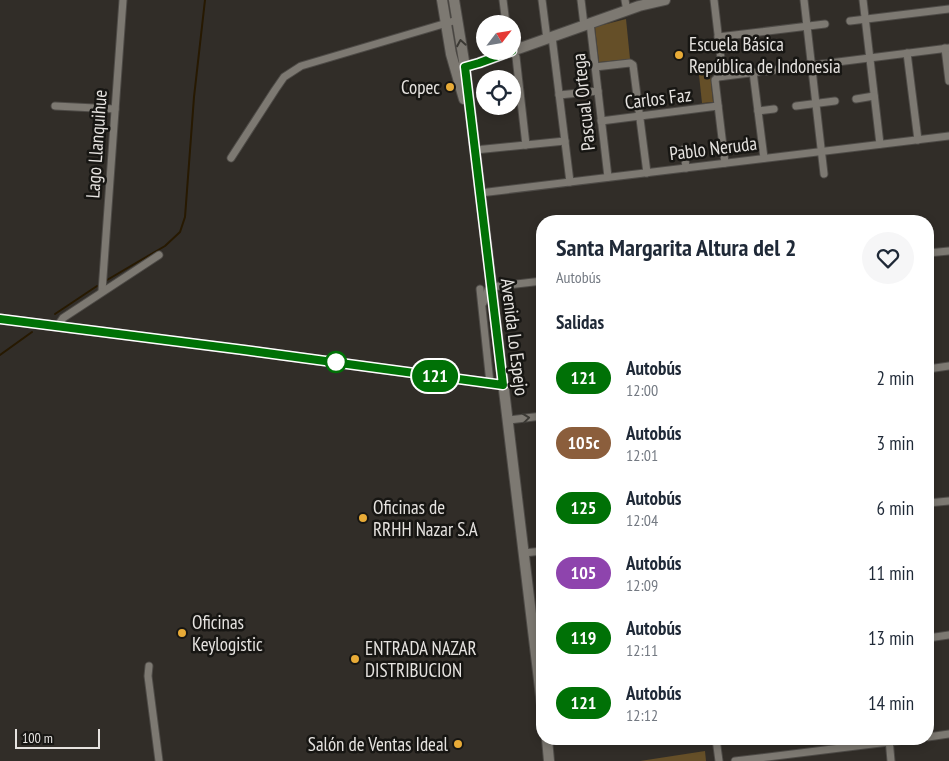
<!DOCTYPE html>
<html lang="es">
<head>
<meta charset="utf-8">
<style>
  body { margin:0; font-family:"PT Sans Narrow",sans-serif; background:#f6f6f7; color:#1f2937; height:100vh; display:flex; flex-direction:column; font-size:19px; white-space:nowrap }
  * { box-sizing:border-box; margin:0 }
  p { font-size:16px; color:#747a83 }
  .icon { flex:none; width:28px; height:28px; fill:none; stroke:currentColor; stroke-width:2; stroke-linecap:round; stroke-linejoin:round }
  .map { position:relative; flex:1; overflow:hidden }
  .drawer { position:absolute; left:536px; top:215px; width:398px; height:530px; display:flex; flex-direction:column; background:#fff; border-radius:20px; box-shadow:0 2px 8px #0003 }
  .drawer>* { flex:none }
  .badge { padding:0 10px; border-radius:16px; font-size:18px; line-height:32px }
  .needle { width:32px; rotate:59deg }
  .buttons { position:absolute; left:476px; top:15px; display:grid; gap:10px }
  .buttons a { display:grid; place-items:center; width:45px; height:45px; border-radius:50%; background:#fff; box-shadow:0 2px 8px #0003; font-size:25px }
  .scale { position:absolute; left:15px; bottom:12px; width:85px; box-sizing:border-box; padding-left:5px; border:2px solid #e6e3e0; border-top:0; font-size:14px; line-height:18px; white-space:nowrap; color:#e6e3e0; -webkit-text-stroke:4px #171613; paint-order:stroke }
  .map>.badge { position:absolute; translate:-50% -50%; box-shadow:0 0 0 2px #fff }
  h2 { padding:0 20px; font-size:19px; line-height:45px }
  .round { display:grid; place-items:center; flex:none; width:52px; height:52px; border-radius:26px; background:#f6f6f7 }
  .head { display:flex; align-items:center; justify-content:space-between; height:85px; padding:0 20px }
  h1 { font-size:24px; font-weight:600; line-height:38px }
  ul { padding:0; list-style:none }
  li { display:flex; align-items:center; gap:15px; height:65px; padding:0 20px }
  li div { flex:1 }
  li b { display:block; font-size:19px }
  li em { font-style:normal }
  li .badge { min-width:55px; font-weight:700; text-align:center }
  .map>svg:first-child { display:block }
  .green { fill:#654f28 }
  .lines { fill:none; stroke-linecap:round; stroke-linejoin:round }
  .stream { stroke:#271901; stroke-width:2 }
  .minor-casing { stroke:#4e4b47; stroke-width:9 }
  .tertiary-casing { stroke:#4e4b47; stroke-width:11 }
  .secondary-casing { stroke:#4e4b47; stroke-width:12 }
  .minor { stroke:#7d7972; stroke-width:7 }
  .tertiary { stroke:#7d7972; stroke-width:9 }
  .secondary { stroke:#7d7972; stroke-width:10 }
  .oneway { stroke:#3b3934 }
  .line-casing { stroke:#fff; stroke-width:11 }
  .line { stroke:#007106; stroke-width:8 }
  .poi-dot { fill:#e8ab37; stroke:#171613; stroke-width:2 }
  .stop-dot { fill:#fff; stroke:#007106; stroke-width:2.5 }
  .labels { text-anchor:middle; stroke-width:5; stroke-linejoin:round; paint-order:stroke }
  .poi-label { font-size:19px; fill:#e6e3e0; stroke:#171613; text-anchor:start }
  .street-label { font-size:19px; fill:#e6e3e0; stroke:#171613 }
</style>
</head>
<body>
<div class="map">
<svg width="949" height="761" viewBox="0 0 949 761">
  <rect width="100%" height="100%" fill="#312d28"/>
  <g class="green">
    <path d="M626,19l4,40 -31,3 -4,-35z"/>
    <path d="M710,74l3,28 -11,1 -3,-28z"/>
    <path d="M705,751l1,10h-66z"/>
  </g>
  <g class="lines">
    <g class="stream">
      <path d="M107,280l58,-34 15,-14 5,-15 9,-120 11,-97"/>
      <path d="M55,314l42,-28"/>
      <path d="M0,355l32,-23"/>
    </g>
    <g class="minor-casing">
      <g id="minor">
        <path d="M503,0l3,24"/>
        <path d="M542,0l5,39"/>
        <path d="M581,0l3,25"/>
        <path d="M625,0l2,11"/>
        <path d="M714,0l9,76"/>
        <path d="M804,0l20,174"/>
        <path d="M863,0l17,144"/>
        <path d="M850,21l99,-12"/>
        <path d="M590,23l18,154"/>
        <path d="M552,37l18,145"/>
        <path d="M718,37l107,-13"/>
        <path d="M945,48l4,33"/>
        <path d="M512,51l4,6 10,88"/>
        <path d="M907,53l11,87"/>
        <path d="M595,67l35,-4 3,2 14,108"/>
        <path d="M753,72l11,86"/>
        <path d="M559,95l39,-4"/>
        <path d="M856,99l18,-3"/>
        <path d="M55,106l60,3"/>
        <path d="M796,106l39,-5"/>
        <path d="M758,111l16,-2"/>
        <path d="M601,121l117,-15"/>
        <path d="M684,149l2,19"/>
        <path d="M475,150l90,-9"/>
        <path d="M231,158l44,-68 9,-13 17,-11 156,-46"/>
        <path d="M725,163l-10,-83 3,-3 231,-29"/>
        <path d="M480,193l469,-57"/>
        <path d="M928,253l21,-2"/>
        <path d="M480,289l10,94"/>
        <path d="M102,291l21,-291"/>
        <path d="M483,303l5,-13 3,-3 51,-6"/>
        <path d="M57,327l6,-9 96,-63"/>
        <path d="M928,369l21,-3"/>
        <path d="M509,420l33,-4"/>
        <path d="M928,503l21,-2"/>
        <path d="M524,553l18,-2"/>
        <path d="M928,622l1,15"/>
        <path d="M928,638l21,-3"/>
        <path d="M149,666l-1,10 11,85"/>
        <path d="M928,737l21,-3"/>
        <path d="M716,739l3,22"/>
        <path d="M889,739l2,22"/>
        <path d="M735,761l178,-22"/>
      </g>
    </g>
    <g class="tertiary-casing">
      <path id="tertiary" d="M0,319l244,31 259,35"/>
    </g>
    <g class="secondary-casing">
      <g id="secondary">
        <path d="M442,0l9,54 13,45"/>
        <path d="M454,0l11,67 77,638"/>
        <path d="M512,51l127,-45 26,-6"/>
        <path d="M458,68l21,-5 33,-12"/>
        <path d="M547,739l2,22"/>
      </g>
    </g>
    <use href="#minor" class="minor"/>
    <use href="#tertiary" class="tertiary"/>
    <use href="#secondary" class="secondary"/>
  </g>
  <defs><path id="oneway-chevron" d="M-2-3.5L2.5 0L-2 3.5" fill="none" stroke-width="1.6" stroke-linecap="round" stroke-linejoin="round" transform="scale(1.25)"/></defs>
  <g class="oneway">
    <use href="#oneway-chevron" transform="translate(461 43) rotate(-100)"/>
    <use href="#oneway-chevron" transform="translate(526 418) rotate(-7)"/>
  </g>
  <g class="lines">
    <g class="line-casing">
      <path id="line" d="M0,319l244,31 259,35 -38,-318 14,-4 33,-12"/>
    </g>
    <use href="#line" class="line"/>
  </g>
  <g class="poi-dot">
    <circle cx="679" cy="55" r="5"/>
    <circle cx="450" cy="87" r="5"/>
    <circle cx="363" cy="518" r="5"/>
    <circle cx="182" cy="633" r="5"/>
    <circle cx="355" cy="659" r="5"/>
    <circle cx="458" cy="744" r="5"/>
  </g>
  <circle class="stop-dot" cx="336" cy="362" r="10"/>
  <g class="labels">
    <g class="poi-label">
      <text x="689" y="51">Escuela Básica<tspan x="689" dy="22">República de Indonesia</tspan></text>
      <text x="440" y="94" text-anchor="end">Copec</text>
      <text x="373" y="514">Oficinas de<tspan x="373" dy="22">RRHH Nazar S.A</tspan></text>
      <text x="192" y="629">Oficinas<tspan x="192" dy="22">Keylogistic</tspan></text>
      <text x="365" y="655">ENTRADA NAZAR<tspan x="365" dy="22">DISTRIBUCION</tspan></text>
      <text x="448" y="751" text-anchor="end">Salón de Ventas Ideal</text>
    </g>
    <g class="street-label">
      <text transform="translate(658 98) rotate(-7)" y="7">Carlos Faz</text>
      <text transform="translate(583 102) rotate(-96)" y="7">Pascual Ortega</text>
      <text transform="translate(96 144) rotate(-86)" y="7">Lago Llanquihue</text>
      <text transform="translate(713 148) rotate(-7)" y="7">Pablo Neruda</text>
      <text transform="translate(515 337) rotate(83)" y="7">Avenida Lo Espejo</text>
    </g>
  </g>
</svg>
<div class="buttons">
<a><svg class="needle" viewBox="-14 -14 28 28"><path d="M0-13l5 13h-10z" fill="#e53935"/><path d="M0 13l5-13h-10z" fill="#747a83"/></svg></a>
<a><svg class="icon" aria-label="locate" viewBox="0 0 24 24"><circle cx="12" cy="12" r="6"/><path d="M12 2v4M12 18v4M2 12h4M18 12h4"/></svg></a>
</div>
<div class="scale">100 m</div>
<b class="badge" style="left:435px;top:376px;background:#007106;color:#fff">121</b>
<section class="drawer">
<div class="head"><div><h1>Santa Margarita Altura del 2</h1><p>Autobús</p></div><a class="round"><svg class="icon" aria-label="heart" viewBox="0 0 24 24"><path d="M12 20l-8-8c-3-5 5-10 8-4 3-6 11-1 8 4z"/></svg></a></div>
<h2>Salidas</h2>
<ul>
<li><span class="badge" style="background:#007106;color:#fff">121</span><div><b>Autobús</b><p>12:00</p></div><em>2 min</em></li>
<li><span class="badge" style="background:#8b5e3c;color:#fff">105c</span><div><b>Autobús</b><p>12:01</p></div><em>3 min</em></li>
<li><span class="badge" style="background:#007106;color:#fff">125</span><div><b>Autobús</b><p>12:04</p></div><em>6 min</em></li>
<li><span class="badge" style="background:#8e44ad;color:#fff">105</span><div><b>Autobús</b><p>12:09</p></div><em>11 min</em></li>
<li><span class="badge" style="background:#007106;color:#fff">119</span><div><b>Autobús</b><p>12:11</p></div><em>13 min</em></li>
<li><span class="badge" style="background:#007106;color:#fff">121</span><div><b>Autobús</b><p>12:12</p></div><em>14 min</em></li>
</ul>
</section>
</div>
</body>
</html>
